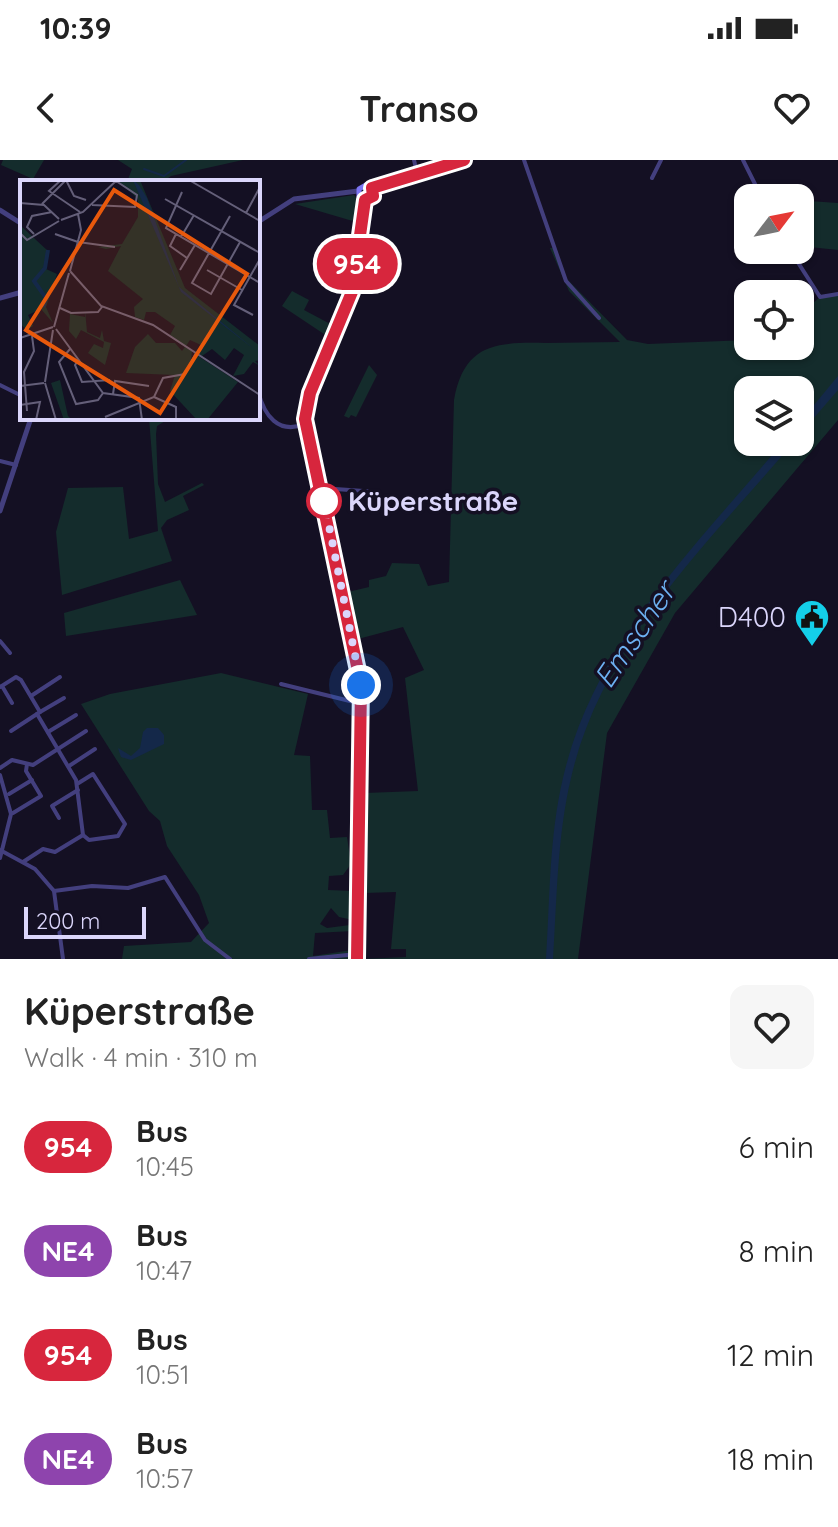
<!DOCTYPE html>
<html lang="en">
<head>
<meta charset="utf-8">
<style>
  body { margin:0; font-family:Quicksand,sans-serif; background:#f6f6f6; color:#222; height:100vh; display:flex; flex-direction:column; font-size:30px; white-space:nowrap }
  * { box-sizing:border-box; margin:0 }
  p { font-size:26px; color:#767676 }
  .icon { flex:none; width:44px; height:44px; fill:none; stroke:currentColor; stroke-width:2; stroke-linecap:round; stroke-linejoin:round }
  .map { position:relative; height:799px; overflow:hidden }
  .side { display:flex; flex-direction:column; background:#fff; flex:1 }
  .side>* { flex:none }
  .badge { padding:0 16px; border-radius:26px; font-size:28px; line-height:52px }
  .needle { width:52px; rotate:58deg }
  .tools { position:absolute; left:734px; top:24px; display:grid; gap:16px }
  .tools a { display:grid; place-items:center; width:80px; height:80px; border-radius:16px; background:#fff; box-shadow:0 2px 6px #0004; font-size:40px }
  .scale { position:absolute; left:24px; bottom:20px; width:122px; box-sizing:border-box; padding-left:8px; border:4px solid #dbd6fb; border-top:0; font-size:22px; line-height:28px; white-space:nowrap; color:#dbd6fb; -webkit-text-stroke:6px #141023; paint-order:stroke }
  .you { position:absolute; width:40px; height:40px; margin:-20px; border:6px solid #fff; border-radius:50%; background:#1a73e8; box-shadow:0 0 0 12px #1a73e833 }
  .map>.badge { position:absolute; translate:-50% -50%; box-shadow:0 0 0 4px #fff }
  .round { display:grid; place-items:center; flex:none; width:84px; height:84px; border-radius:16px; background:#f6f6f6 }
  .overview { display:flex; align-items:center; justify-content:space-between; height:136px; padding:0 24px }
  h1 { font-size:38px; font-weight:700; line-height:60px }
  ul { padding:0; list-style:none }
  li { display:flex; align-items:center; gap:24px; height:104px; padding:0 24px }
  li div { flex:1 }
  li b { display:block; font-size:30px }
  li em { font-style:normal }
  li .badge { min-width:88px; font-weight:700; text-align:center }
  .status { display:flex; justify-content:space-between; align-items:center; height:56px; padding:0 40px; background:#fff; direction:ltr }
  .status svg { height:22px; fill:currentColor }
  header { display:flex; justify-content:space-between; align-items:center; height:104px; padding:0 24px; background:#fff; font-size:36px; font-weight:700 }
  .map>svg:first-child { display:block }
  .green { fill:#142c2c; fill-rule:evenodd }
  .water { fill:#142849 }
  .lines { fill:none; stroke-linecap:round; stroke-linejoin:round }
  .stream { stroke:#142849; stroke-width:2 }
  .minor { stroke:#433f7e; stroke-width:4 }
  .tertiary { stroke:#433f7e; stroke-width:5 }
  .secondary { stroke:#7c75f3; stroke-width:5 }
  .line-casing { stroke:#fff; stroke-width:18 }
  .line { stroke:#d7263d; stroke-width:12 }
  .walk { stroke:#dbd6fb; stroke-width:8; stroke-dasharray:0 14.4 }
  .stop-dot { fill:#fff; stroke:#d7263d; stroke-width:4 }
  .labels { text-anchor:middle; stroke-width:7; stroke-linejoin:round; paint-order:stroke }
  .stop-label { font-size:28px; font-weight:bold; fill:#dbd6fb; stroke:#141023; text-anchor:start }
  .poi-label { font-size:28px; fill:#dbd6fb; stroke:#141023; text-anchor:end }
  .water-label { font-size:30px; font-style:italic; fill:#6db1f2; stroke:#141023 }
  .inset-river { fill:none; stroke:#142849; stroke-width:4 }
  .inset-road { fill:none; stroke:#645f79; stroke-width:2 }
  .view { fill:#e8590c; fill-opacity:0.15; stroke:#e8590c; stroke-width:4 }
  .inset-edge { fill:none; stroke:#dbd6fb; stroke-width:4 }
</style>
</head>
<body>
<div class="status"><b>10:39</b><svg viewBox="0 0 49 12"><path d="M0 12V9h3v3zM5 12V6h3v6zM10 12V3h3v9zM15 12V0h3v12zM26 1h20v11H26zM47 4h2v5h-2z"/></svg></div>
<header><svg class="icon" aria-label="back" viewBox="0 0 24 24"><path d="M15 5l-7 7 7 7"/></svg>Transo<svg class="icon" aria-label="heart" viewBox="0 0 24 24"><path d="M12 20l-8-8c-3-5 5-10 8-4 3-6 11-1 8 4z"/></svg></header>
<div class="map">
<svg width="838" height="799" viewBox="0 0 838 799">
  <rect width="100%" height="100%" fill="#141023"/>
  <g class="green">
    <path d="M3,0h41l-11,19 -32,-14z"/>
    <path d="M118,0h125l-72,16 -9,6h-35l5,-13z"/>
    <path d="M354,35l4,6 -2,21 -61,-18z"/>
    <path d="M809,41l29,2v47l-38,-4v-30l6,-1z"/>
    <path d="M550,88h3l10,27 64,65 21,4 100,-4v6h52v-32l20,-17 18,-2v125l-163,193 -68,120 -29,226h-216l44,-2v-8h-15l5,-57 -32,1 1,-100 53,-2 -13,-113 19,-8 -21,-43 -45,12 -10,-47 21,-5v-7l17,-4 6,-13 27,1 9,22 21,-4 5,-182c10,-57 43,-58 92,-57 25,0 49,-1 74,-1l-51,-51zM748,230h52v52h-52z"/>
    <path d="M292,131l17,9 -5,10 32,17 -6,11 -48,-32z"/>
    <path d="M369,205l8,10 -21,42 -5,-2 -2,3 -5,-2z"/>
    <path d="M149,258h21l-13,8 -1,8 2,50 7,18 37,-19 2,2 -21,11 6,14 -22,10 -6,8 11,33 -110,34 -6,-63 12,-44 55,-1 6,52 29,-8z"/>
    <path d="M180,420l17,35 -131,21 -2,-23z"/>
    <path d="M221,513l87,21 -14,61 16,1 2,54h15l3,28 17,-1 4,27 -8,11 -14,1 -1,14 25,1v29l-14,-3 -8,-9 -11,16 7,4 23,-3 3,6 -38,2 -2,23 39,-6 1,9h-231l2,-13 67,-4 18,-19 -10,-28 -32,-49 -7,-25 -11,-10 -68,-107 29,-10z"/>
  </g>
  <g class="water">
    <path d="M838,216v14l-38,44v-12z"/>
    <path d="M783,282h11c-87,102 -192,201 -223,336 -14,59 -14,121 -18,181h-7c4,-60 3,-122 17,-181 31,-135 134,-233 220,-336z"/>
    <path d="M147,568h11l6,7v9l-33,16 -10,-3 -3,-9 13,8 9,-8 3,-16z"/>
  </g>
  <g class="lines">
    <path class="stream" d="M144,9l20,7 22,-16"/>
    <g class="minor">
      <path d="M414,0l3,13"/>
      <path d="M524,0l42,121 33,37"/>
      <path d="M743,0l19,38"/>
      <path d="M652,18l9,-18"/>
      <path d="M790,90l30,47 18,-3"/>
      <path d="M0,225l22,11"/>
      <path d="M258,231c6,24 20,44 47,33"/>
      <path d="M0,301l16,4"/>
      <path d="M321,328l57,4v4"/>
      <path d="M0,481l10,12"/>
      <path d="M281,524l81,20"/>
      <path d="M2,526l10,17"/>
      <path d="M0,527l16,-10 5,3 19,32 -3,2 39,66 7,55 6,5 29,-4 7,-12 -32,-50 -16,10"/>
      <path d="M31,536l29,-19"/>
      <path d="M40,552l24,-14"/>
      <path d="M11,571l26,-17"/>
      <path d="M48,572l28,-17"/>
      <path d="M69,606l26,-17"/>
      <path d="M0,608l12,-8 21,5 53,-34"/>
      <path d="M0,615l11,39 -11,44"/>
      <path d="M9,634l23,-14"/>
      <path d="M13,653l28,-17 -15,-25 1,-7"/>
      <path d="M59,658l-7,-12 26,-16"/>
      <path d="M0,690l35,19 19,22 38,-5 36,2 37,-11 40,63 25,19"/>
      <path d="M23,702l20,-13 12,3 28,-17"/>
      <path d="M54,731l9,68"/>
      <path d="M309,799l48,-5"/>
    </g>
    <g class="tertiary">
      <path d="M0,50l22,14"/>
      <path d="M258,62l36,-23 64,-8"/>
      <path d="M0,138l22,-6"/>
      <path d="M0,351l31,-93"/>
    </g>
    <g class="secondary">
      <path d="M372,28l92,-28"/>
      <path d="M365,40l-6,-4v-7l7,-4 6,3"/>
      <path d="M357,799l4,-274 -56,-266 5,-26 42,-101 13,-92 8,-4 -1,-8"/>
    </g>
  </g>
  <g class="lines">
    <g class="line-casing">
      <path id="line" d="M357,799l4,-274 -56,-266 5,-26 42,-101 13,-92 8,-4 -1,-8 92,-28"/>
    </g>
    <use href="#line" class="line"/>
    <path class="walk" d="M324,341l37,184"/>
  </g>
  <defs>
    <g id="civic-pin" transform="scale(1.8)"><path d="M0 17L-7.5 6A9.5 9.5 0 1 1 7.5 6Z" fill="#14cfe9" stroke="#141023"/><path d="M-.6-6.5H3V-4.5H.6V-3L4-1V1h2V6H-6V1h2V-1L-.6-3ZM-1.2 2.5V6h2.4V2.5Z" fill="#111"/></g>
  </defs>
  <g fill-rule="evenodd">
    <use href="#civic-pin" x="812" y="457"/>
  </g>
  <circle class="stop-dot" cx="324" cy="341" r="16"/>
  <g class="labels">
    <g class="stop-label">
      <text x="348" y="351">Küperstraße</text>
    </g>
    <g class="poi-label">
      <text x="786" y="467">D400</text>
    </g>
    <g class="water-label">
      <text transform="translate(635 475) rotate(-56)" y="10">Emscher</text>
    </g>
  </g>
  <g transform="translate(20 20)">
    <rect width="240" height="240" fill="#141023"/>
    <path d="M97,0h23l45,108 75,58v14l-5,1 5,5 -7,-4 -9,12 -11,2 11,-21 -10,-7 -9,12 -13,-11 -10,7 -5,-3 4,-8 -11,-5 -4,6 -16,-11 5,-9 -20,-14h-9l-2,8 -9,-3 -1,-10 9,-8 -35,-28 13,-25 -15,3 -8,-2 24,-3 16,-27v-18zM2,35l-1,11 27,25 -2,18 11,5 -11,33 7,16 -12,-14 -13,6 5,11 -6,4 -7,-6v-108zM65,130l2,22 13,6 2,-8 2,11 7,2 -6,22 -17,-12 6,-9 9,4 1,-6 -23,-12 -5,9 -7,-8 1,-17 15,3zM128,154l8,9h19l7,8 3,-4 7,4 -1,9 4,-6 43,28 -31,38h-10l-27,-29 5,-16 -49,-2 9,-26zM40,200l8,36 4,4h-8l-13,-37z" fill="#142c2c"/>
    <path d="M113,0l6,5 8,13 32,89 81,67 -79,-62z" fill="#142849"/>
    <path class="inset-river" d="M23,127l3,-9 -12,-17 11,-13 3,-18"/>
    <path class="inset-road" d="M41,0l-12,11 31,21M46,0l8,16 12,4M169,0l71,41M162,12l-16,36 94,55M145,19l95,54M0,23l24,2 15,14M22,24l24,-24M72,25l43,2 2,-12 -21,-14M226,33l14,-26M210,36l-38,67 19,11 29,-52M41,40l22,-8 34,-32M0,53l7,7 32,-19M14,54l-7,-7 5,-11 20,-4M35,54l23,8M156,54l-6,12 17,12M161,57l13,-22M58,62l37,5M160,90l15,-25M187,90l35,20M50,91l31,35 52,19 107,70M50,91l11,-41 -3,-16M40,128l11,5 27,-1 4,-5M233,135l-19,-10 26,-46M34,147l15,-54M36,149l47,64 36,5 3,22M0,158l33,-11M50,169l-11,13 17,42 22,-4 5,-7M59,179l-4,6 7,17 28,-2M25,202l8,-52M25,203l11,37M0,206l24,-3M93,214l2,-13 34,5M134,217l22,10v13M0,225l20,-3 -4,18M7,231l-3,-39 10,-21 -2,-15M85,237l49,-20 9,-19 22,-4 11,-21"/>
    <path class="view" d="M94,10l133,84 -87,139 -134,-83z"/>
    <rect width="240" height="240" class="inset-edge"/>
  </g>
</svg>
<div class="tools">
<a><svg class="needle" viewBox="-14 -14 28 28"><path d="M0-13l5 13h-10z" fill="#e53935"/><path d="M0 13l5-13h-10z" fill="#767676"/></svg></a>
<a><svg class="icon" aria-label="locate" viewBox="0 0 24 24"><circle cx="12" cy="12" r="6"/><path d="M12 2v4M12 18v4M2 12h4M18 12h4"/></svg></a>
<a><svg class="icon" aria-label="layers" viewBox="0 0 24 24"><path d="M12 4l9 5-9 5-9-5zM3 14l9 5 9-5"/></svg></a>
</div>
<div class="scale">200 m</div>
<div class="you" style="left:361px;top:525px"></div>
<b class="badge" style="left:357px;top:104px;background:#d7263d;color:#fff">954</b>
</div>
<section class="side">
<div class="overview"><div><h1>Küperstraße</h1><p>Walk · 4 min · 310 m</p></div><a class="round"><svg class="icon" aria-label="heart" viewBox="0 0 24 24"><path d="M12 20l-8-8c-3-5 5-10 8-4 3-6 11-1 8 4z"/></svg></a></div>
<ul>
<li><span class="badge" style="background:#d7263d;color:#fff">954</span><div><b>Bus</b><p>10:45</p></div><em>6 min</em></li>
<li><span class="badge" style="background:#8e44ad;color:#fff">NE4</span><div><b>Bus</b><p>10:47</p></div><em>8 min</em></li>
<li><span class="badge" style="background:#d7263d;color:#fff">954</span><div><b>Bus</b><p>10:51</p></div><em>12 min</em></li>
<li><span class="badge" style="background:#8e44ad;color:#fff">NE4</span><div><b>Bus</b><p>10:57</p></div><em>18 min</em></li>
</ul>
</section>
</body>
</html>
